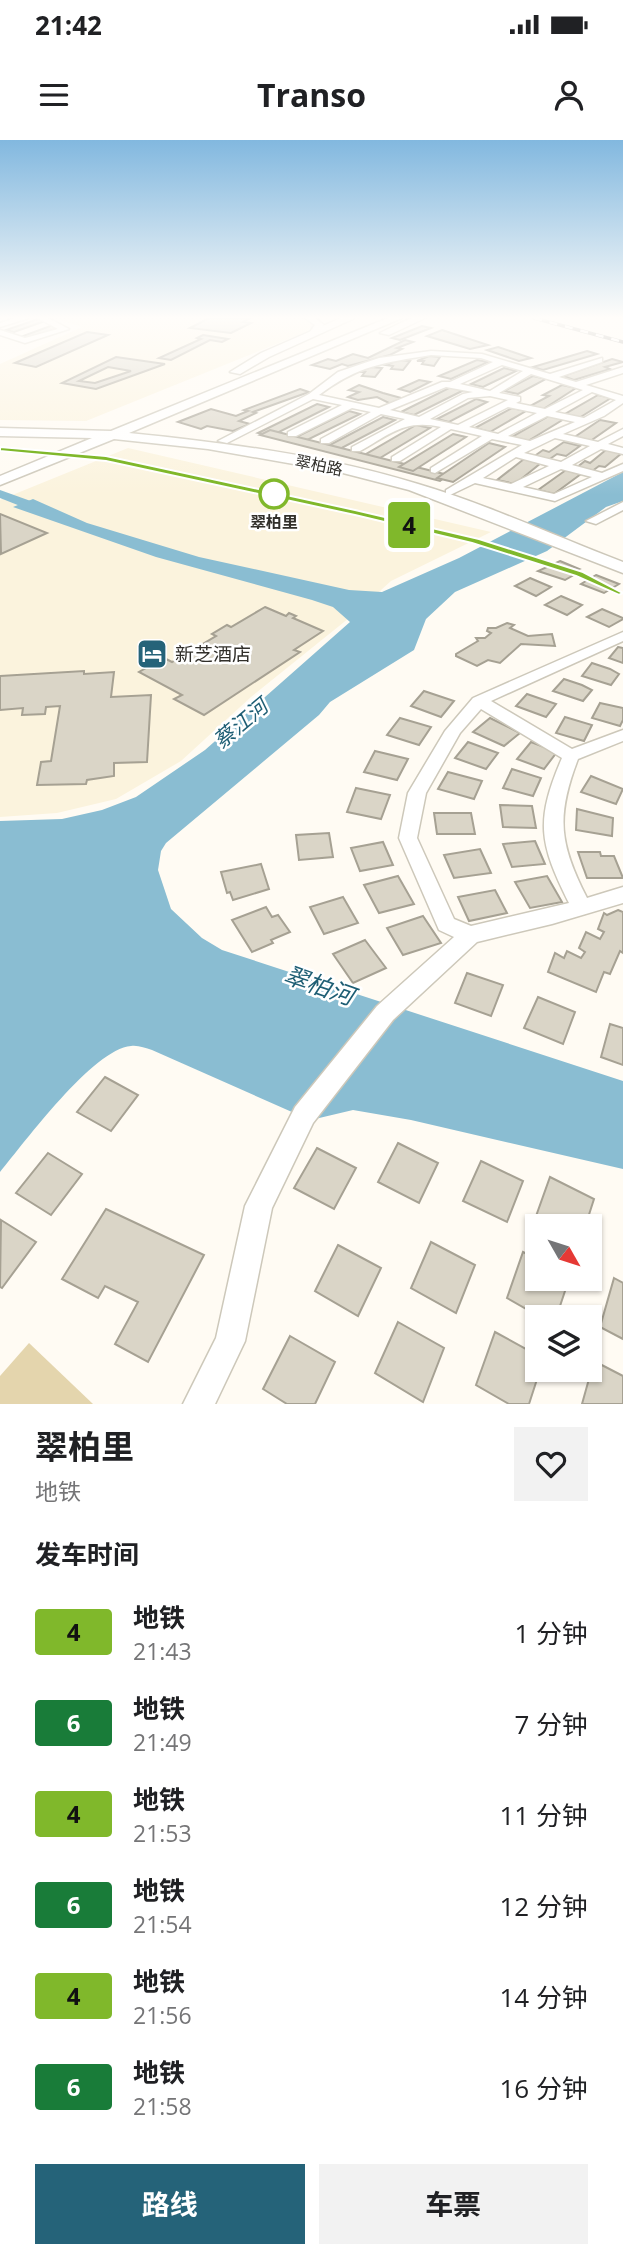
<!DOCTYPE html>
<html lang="zh">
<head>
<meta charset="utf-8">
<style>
  body { margin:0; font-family:"Open Sans","Noto Sans SC",sans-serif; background:#f2f2f2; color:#202124; height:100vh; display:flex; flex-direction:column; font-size:26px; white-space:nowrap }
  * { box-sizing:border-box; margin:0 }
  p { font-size:23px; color:#757577 }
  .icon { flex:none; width:38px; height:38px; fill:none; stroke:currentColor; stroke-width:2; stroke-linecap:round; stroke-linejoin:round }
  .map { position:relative; height:1264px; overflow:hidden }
  .panel { display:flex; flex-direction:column; background:#fff; flex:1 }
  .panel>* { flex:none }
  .badge { padding:0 14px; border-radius:5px; font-size:24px; line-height:46px }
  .needle { width:46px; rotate:129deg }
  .controls { position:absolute; left:525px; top:1074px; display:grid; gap:14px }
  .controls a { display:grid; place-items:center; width:77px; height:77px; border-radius:0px; background:#fff; box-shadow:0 2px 5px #0004; font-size:35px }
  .map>.badge { position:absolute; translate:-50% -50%; box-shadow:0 0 0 4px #fff }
  h2 { padding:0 35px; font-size:26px; line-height:63px }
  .round { display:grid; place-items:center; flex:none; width:74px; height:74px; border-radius:0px; background:#f2f2f2 }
  .summary { display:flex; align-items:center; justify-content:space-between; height:119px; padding:0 35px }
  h1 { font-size:33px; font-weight:700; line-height:52px }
  .cta { display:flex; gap:14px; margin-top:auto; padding:14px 35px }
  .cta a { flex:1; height:80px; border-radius:0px; background:#256379; color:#fff; font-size:28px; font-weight:700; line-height:80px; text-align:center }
  .cta a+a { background:#f2f2f2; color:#202124 }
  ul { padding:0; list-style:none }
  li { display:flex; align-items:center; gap:21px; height:91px; padding:0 35px }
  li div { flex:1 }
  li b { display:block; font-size:26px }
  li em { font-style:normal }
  li .badge { min-width:77px; font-weight:700; text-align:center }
  .status { display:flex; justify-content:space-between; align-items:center; height:49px; padding:0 35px; background:#fff; direction:ltr }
  .status svg { height:19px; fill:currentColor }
  header { display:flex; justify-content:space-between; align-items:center; height:91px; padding:0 35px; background:#fff; font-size:32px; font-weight:700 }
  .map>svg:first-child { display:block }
  .built { fill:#fbf3dd }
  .green { fill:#e4d5ad }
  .water { fill:#8abdd2 }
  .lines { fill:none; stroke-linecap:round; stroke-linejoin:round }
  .canal { fill:#8abdd2; fill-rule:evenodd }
  .building { fill:#dad5c7; stroke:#a6a193; stroke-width:2; fill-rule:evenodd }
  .minor-casing { stroke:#cdc8ba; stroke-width:3 }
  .major-casing { stroke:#cdc8ba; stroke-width:3 }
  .minor { fill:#fff; fill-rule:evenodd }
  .major { fill:#fff; fill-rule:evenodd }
  .rail-casing { stroke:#84817b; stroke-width:3.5 }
  .rail { stroke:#fff; stroke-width:2.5; stroke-dasharray:8; stroke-linecap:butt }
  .line { fill:#80b82b; stroke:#fff; stroke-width:2 }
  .stop-dot { fill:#fff; stroke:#80b82b; stroke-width:3.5 }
  .labels { text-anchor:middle; stroke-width:5; stroke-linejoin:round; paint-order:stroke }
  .far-street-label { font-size:16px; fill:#312f2a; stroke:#fff }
  .far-stop-label { font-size:16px; font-weight:bold; fill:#312f2a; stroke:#fff }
  .poi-label { font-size:19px; fill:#312f2a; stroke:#fff; text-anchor:start }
  .water-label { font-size:21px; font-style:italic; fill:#1e5e74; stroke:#fff }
  .near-water-label { font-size:24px; font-style:italic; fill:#1e5e74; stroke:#fff }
</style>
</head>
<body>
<div class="status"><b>21:42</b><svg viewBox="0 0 49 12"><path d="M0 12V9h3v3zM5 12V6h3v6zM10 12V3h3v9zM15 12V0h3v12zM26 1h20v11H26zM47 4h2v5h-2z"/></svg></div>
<header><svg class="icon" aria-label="menu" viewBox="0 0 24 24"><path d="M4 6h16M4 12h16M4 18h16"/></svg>Transo<svg class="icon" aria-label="person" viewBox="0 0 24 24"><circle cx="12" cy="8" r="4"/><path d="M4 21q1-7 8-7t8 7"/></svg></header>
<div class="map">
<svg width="623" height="1264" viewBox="0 0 623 1264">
  <rect width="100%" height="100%" fill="#fffbf3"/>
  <g class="built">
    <path d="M54,178h250l10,7 -8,7 -220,89 -86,-1v-56l82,-37z"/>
    <path d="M128,308l363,84 -100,49 -32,29 -108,87 -70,64 -65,38 -59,14 -57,4v-317z"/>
  </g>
  <path class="green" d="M29,1203l64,61h-93v-28z"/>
  <path class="water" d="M623,332v29l-17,6 -59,44 -92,41 -29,27 -12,31 -84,52 -11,13 -153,128 -5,8 -3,19 13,39 31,29 20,12 401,131v88l-212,-49 -58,-10 -38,9 -14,-3 -149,-66c-7,-2 -14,-5 -21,-4 -38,3 -106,96 -131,126v-351l62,-2 40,-9 34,-13 69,-47 145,-128 -17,-15 -21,-7 -156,-43 -143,-50 20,-8 54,24 112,34 150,33 33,2 77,-34z"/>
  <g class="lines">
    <path class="canal" d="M0,350l53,19 1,3 -6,4 -5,-1 -43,-17z"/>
  </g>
  <g class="building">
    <path d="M209,178h41l-7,4 8,1 -20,10 -41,-5z"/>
    <path d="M38,179l7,2 -31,11 -8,-2z"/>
    <path d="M53,185l8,2 -30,11 -8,-2z"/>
    <path d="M422,186l9,2 -31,12 -8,-2z"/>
    <path d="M442,190l46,15 -18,4 -43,-13z"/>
    <path d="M87,192l21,3 -72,32 -21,-4z"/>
    <path d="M203,195l25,4 -6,3 -12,-2 -39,20 -12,-2 42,-19 -4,-1z"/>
    <path d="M405,200l8,2 -16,6 5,1 -12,6 -42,11 -6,-2 -12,5 -18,-4 16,-6 8,2 17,-7 15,4z"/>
    <path d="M498,207l33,11 -12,3 -32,-11z"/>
    <path d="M587,211l10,3 -54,16 -10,-3z"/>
    <path d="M429,216l11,1 -6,9 -12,-2 2,-3h-7z"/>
    <path d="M116,217l49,7 -69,25 -34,-6zM108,227l23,4 -36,12 -16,-2z"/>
    <path d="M612,219l11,3 -18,5 5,2 -36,11 -11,-4z"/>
    <path d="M398,220l12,1 -7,9 -12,-1 2,-3 -7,-1z"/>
    <path d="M477,220l11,2 -37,17 -12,-3z"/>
    <path d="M371,227l11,1 -7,9 -13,-1 3,-4h-7z"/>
    <path d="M504,228l12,3 -33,16 -12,-3z"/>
    <path d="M533,236l13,3 -28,15 -14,-3z"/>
    <path d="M419,240l11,2 -20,10 -11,-3z"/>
    <path d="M359,245l24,8 22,6 -12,6 -16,-8 -19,3 -10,-3 11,-5 -10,-2z"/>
    <path d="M562,245l14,3 -34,22 -14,-3 21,-11 -6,-1z"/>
    <path d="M451,247l13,3 -50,25 -13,-3z"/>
    <path d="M300,249l9,3 -56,20 3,1 -17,8 11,3 -17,7 -26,-5 -6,3 -23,-7 33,-13 25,7 12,-5 -4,-1z"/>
    <path d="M598,255l13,3 -32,20 -14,-4z"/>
    <path d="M476,259l11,3 -38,20 -12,-3z"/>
    <path d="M317,264l12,3 -58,29 -13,-3z"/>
    <path d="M512,268l14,3 -36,21 -15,-4z"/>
    <path d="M349,271l11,3 -59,29 -11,-3z"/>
    <path d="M549,276l15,3 -36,22 -16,-4z"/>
    <path d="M383,277l12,3 -59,31 -12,-3z"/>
    <path d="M600,280l16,3 -27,19 -16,-4z"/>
    <path d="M416,285l14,3 -55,33 -14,-4z"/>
    <path d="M270,290l178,45 -8,6 -180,-46z"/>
    <path d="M453,294l13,3 -53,34 -14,-4z"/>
    <path d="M564,302l16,4 -14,10 -9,-2 -10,7 -14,-4 10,-7 6,2z"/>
    <path d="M489,303l16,4 -52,35 -16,-4z"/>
    <path d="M607,309l15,4 -17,14 -6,-1 -8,6 -15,-4 9,-7 5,2z"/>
    <path d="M524,319l17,4 -26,21 -18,-4z"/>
    <path d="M566,330l15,4 -27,20 -16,-4z"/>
    <path d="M0,374l47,19 -46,21z"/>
    <path d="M560,421l19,8 -3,1 3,2 -14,8 -27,-9z"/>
    <path d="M596,435l23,9 -15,9 -23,-9z"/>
    <path d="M530,438l21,9 -15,9 -21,-10z"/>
    <path d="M561,456l21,9 -15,10 -22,-10z"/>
    <path d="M265,467l21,9 3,-3 7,3 -3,2 30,13 -29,19 6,2 -96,63 -30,-16 8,-4 -43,-23 25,-14 8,4 44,-26 -4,-2 15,-9 4,2z"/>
    <path d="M602,469l21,9v1l-14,8 -22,-10z"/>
    <path d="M507,483l7,2 -4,3 18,8 24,-2 3,12 -34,-2 -21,19 -12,-3 -11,6 -21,-10v-2l22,-13 -2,-3h9l6,-5 -4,-2 1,-3h8z"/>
    <path d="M618,507l5,1v15l-14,-5z"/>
    <path d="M592,523l18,6 9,5 -8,11 -29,-9z"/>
    <path d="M84,531v3l30,-2 -3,25 40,-2 -4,67 -33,1v13l-27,4 -1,4 -49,1 4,-23 10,-1 9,-55 -14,1 -1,7 -23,1 1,-7 -23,2v-34z"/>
    <path d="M564,539l18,6 10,5 -9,11 -30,-10z"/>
    <path d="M424,551l30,10 -13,16 -30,-11z"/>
    <path d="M527,554l29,10 -10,13 -30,-11z"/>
    <path d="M600,563l23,5v12l-3,6 -28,-8z"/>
    <path d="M565,577l27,8 -8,16 -28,-8z"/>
    <path d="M400,578l31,9 -12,18 -32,-10z"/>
    <path d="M490,578l30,15 -16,13 -31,-14z"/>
    <path d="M468,602l30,11 -12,16 -31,-11z"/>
    <path d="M531,602l26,10 -13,17 -27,-10z"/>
    <path d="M375,611l33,8 -11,21 -33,-8z"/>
    <path d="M512,629l29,9 -8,18 -30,-8z"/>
    <path d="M448,632l34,9 -8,18 -36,-10z"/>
    <path d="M591,636l32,13 -7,15 -35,-12z"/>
    <path d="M356,648l34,7 -9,24 -34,-7z"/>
    <path d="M500,665l32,1 4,22 -33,-1z"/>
    <path d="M577,669l36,9 -1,18 -36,-6z"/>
    <path d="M434,673h37l4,21h-38z"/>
    <path d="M329,693l4,24 -34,3 -3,-25z"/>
    <path d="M535,701l10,23 -33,3 -9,-23z"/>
    <path d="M383,702l10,23 -33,6 -9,-23z"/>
    <path d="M480,709l11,24 -37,5 -10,-23z"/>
    <path d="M578,712h22l1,4h13l9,22h-36z"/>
    <path d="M261,724l8,25 -36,11 -3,-8 -3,1 -6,-21z"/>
    <path d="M398,736l16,28 -35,9 -15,-28z"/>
    <path d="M547,736l15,26 -32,6 -15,-26z"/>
    <path d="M495,750l12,23 -38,8 -11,-24z"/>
    <path d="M343,757l15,26 -34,11 -14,-27z"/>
    <path d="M266,767l6,10 6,-2 12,17 -19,8 2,3 -21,9 -20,-32z"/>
    <path d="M618,770l5,2v41l-3,-2 -10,23 -6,-2 -8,20 -48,-20 7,-19 9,5 3,-7 14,7 4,-6 -6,-4 7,-16 14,7 4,-7 -6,-3 6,-16 3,2z"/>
    <path d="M423,776l18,27 -38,12 -16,-27z"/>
    <path d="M365,800l21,28 -33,15 -20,-29z"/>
    <path d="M467,833l36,12 -12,31 -36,-13z"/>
    <path d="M538,857l37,15 -12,32 -39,-16z"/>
    <path d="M610,884l13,4v37l-22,-8z"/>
    <path d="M105,937l33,18 -27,36 -34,-19z"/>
    <path d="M398,1003l40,20 -19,40 -41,-21z"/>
    <path d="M317,1008l39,20 -22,41 -40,-21z"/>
    <path d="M48,1013l34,21 -31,41 -35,-22z"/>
    <path d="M481,1021l42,20 -16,41 -44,-21z"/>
    <path d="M550,1037l44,22 -9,28h-34l-16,-8z"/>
    <path d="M106,1069l98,46 -56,107 -33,-18 23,-42 -33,-16 -7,12 -36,-19z"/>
    <path d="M1,1080l35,22 -34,46 -2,-1z"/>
    <path d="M431,1102l44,23 -19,48 -45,-25z"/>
    <path d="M338,1105l43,23 -23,48 -43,-25z"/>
    <path d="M523,1112l14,7v20h32l-13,39h-14l-35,-20z"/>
    <path d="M614,1138l9,5v56l-23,-12z"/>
    <path d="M398,1182l46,26 -21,54 -48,-29z"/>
    <path d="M495,1192l42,23v15h3l-11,34h-20l-33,-19z"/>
    <path d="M290,1196l45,26 -20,42h-28l-24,-15z"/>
    <path d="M594,1221l29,15v28h-41z"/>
  </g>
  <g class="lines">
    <g class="minor-casing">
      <g id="minor">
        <path d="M16,178h13l-29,9v-4z"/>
        <path d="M38,178h10l21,11 -44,14 -25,-8v-5l25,8 33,-9z"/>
        <path d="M305,178h10l9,7 -12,12h-6l9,-12z"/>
        <path d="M431,211l51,3 68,20 52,-16v4l-43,15 17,5 47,-15v6l-37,12 37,11v7l-19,13 -41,18 35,8 25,-13v7l-15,8 15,4v6l-22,-5 -29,16 30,8 21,-9v7l-68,30 -80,-18 -25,12 -4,-1v-4l76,-45 -30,-6 -57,34 -4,-1v-4l51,-32 -31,-7 -51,32h-8v-4l49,-30c-37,-8 -50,7 -81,24h-8v-4l53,-28 -24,-5 -52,29h-8v-4l50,-27 -19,-4 -56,28h-8v-4l54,-27 -29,-6 -86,44 -9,-2 91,-47 29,-22 41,-14zM431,215l50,3 12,4 -43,20h-8l-63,26 -60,-13c40,-30 64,-32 112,-40zM502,225l21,6 -33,20 -30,-7zM531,234l52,16 -38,19 -29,-6 4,-2v-4l-21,-4zM446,247l27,5 -10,2 -44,23 -29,-7zM592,252l24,8 -32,18 -29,-6zM490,256l18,4 -50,25 -28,-6 38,-21zM508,267l29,6 -39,21 -29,-7zM547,276l28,6 -45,19 -22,-5zM555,298l35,8 -29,16 -37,-9zM516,317l33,9 -38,18 -28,-6zM561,329l31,8 -38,17 -31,-7z"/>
        <path d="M623,362v8l-27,14 -10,-3z"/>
        <path d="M623,492v9l-132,60 81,48 51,-19v11l-45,18c-22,57 -19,85 9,139l36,-11v16l-71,21 -75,18 -84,78 -80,103 -41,85 -27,133 -30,63h-32l33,-66 29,-132 50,-99 82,-101 77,-69 -15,-7 -40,-92 9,-45 37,-62 28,-33zM481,569l81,49c-27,63 -23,85 7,145l-98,23 -17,-7 -37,-81 9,-45 34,-60z"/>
      </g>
    </g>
    <g class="major-casing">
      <g id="major">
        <path d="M341,178h14l-86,39 -29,17 -10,-2 31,-19z"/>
        <path d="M388,178h14l-273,115c97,10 196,22 289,51 68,20 139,53 205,78v11l-214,-83 -70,-18 -131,-23 -94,-10 -114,46v-9l92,-38 -92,-2v-8l111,3z"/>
        <path d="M411,178h14l-36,17 -9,-2z"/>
      </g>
    </g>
    <use href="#minor" class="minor"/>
    <use href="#major" class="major"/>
    <g class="rail-casing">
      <path id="rail" d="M534,178l89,24"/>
    </g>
    <use href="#rail" class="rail"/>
  </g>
  <linearGradient id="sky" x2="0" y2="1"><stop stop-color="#82b8df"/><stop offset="0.5" stop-color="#fffdfa"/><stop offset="1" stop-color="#fffdfa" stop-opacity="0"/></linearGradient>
  <rect width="623" height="355" fill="url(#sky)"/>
  <path class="line" d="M0,307l106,9 249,54 124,29 104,33 40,21 -4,2 -43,-19 -104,-33 -117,-28 -249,-54 -106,-10z"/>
  <defs>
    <g id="hotel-square" transform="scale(1.575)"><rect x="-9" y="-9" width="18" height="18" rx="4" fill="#256379" stroke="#fff"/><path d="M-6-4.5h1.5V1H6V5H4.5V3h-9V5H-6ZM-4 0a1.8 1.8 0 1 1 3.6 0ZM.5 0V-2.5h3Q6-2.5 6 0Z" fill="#fff"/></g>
  </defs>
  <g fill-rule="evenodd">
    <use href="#hotel-square" x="152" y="514"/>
  </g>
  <circle class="stop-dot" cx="274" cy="354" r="14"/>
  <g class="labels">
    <g class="far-street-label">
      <text transform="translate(319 325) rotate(11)" y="6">翠柏路</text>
    </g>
    <g class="far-stop-label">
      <text x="274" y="388">翠柏里</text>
    </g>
    <g class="poi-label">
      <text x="175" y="521">新芝酒店</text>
    </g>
    <g class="water-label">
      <text transform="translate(241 584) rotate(-40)" y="7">蔡江河</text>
    </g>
    <g class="near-water-label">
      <text transform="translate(319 846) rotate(19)" y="8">翠柏河</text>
    </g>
  </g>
</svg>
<div class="controls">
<a><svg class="needle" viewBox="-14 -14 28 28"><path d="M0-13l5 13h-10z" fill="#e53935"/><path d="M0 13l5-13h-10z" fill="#757577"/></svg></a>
<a><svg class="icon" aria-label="layers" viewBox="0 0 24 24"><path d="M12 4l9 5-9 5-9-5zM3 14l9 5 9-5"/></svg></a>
</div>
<b class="badge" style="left:409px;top:385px;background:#80b82b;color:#111">4</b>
</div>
<section class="panel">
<div class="summary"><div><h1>翠柏里</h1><p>地铁</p></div><a class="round"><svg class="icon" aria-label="heart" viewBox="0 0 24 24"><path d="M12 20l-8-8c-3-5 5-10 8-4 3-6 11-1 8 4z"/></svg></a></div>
<h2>发车时间</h2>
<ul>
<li><span class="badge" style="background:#80b82b;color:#111">4</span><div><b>地铁</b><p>21:43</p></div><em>1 分钟</em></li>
<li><span class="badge" style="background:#197c39;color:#fff">6</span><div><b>地铁</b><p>21:49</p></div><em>7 分钟</em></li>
<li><span class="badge" style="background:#80b82b;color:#111">4</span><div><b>地铁</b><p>21:53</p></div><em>11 分钟</em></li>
<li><span class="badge" style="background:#197c39;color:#fff">6</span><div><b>地铁</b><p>21:54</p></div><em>12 分钟</em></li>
<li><span class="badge" style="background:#80b82b;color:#111">4</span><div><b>地铁</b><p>21:56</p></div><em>14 分钟</em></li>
<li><span class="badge" style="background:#197c39;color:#fff">6</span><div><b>地铁</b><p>21:58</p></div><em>16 分钟</em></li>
</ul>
<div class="cta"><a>路线</a><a>车票</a></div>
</section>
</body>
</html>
